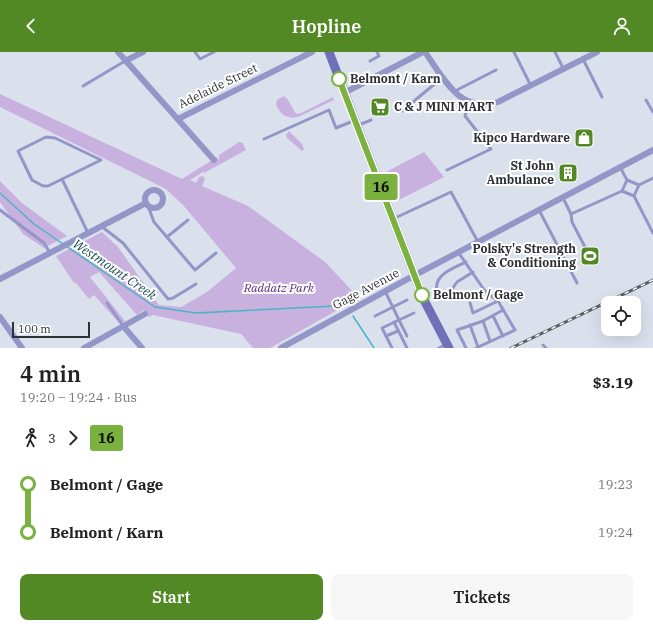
<!DOCTYPE html>
<html lang="en">
<head>
<meta charset="utf-8">
<style>
  body { margin:0; font-family:"IBM Plex Serif",serif; background:#f6f6f6; color:#222; height:100vh; display:flex; flex-direction:column; font-size:15px; white-space:nowrap }
  * { box-sizing:border-box; margin:0 }
  p { font-size:13px; color:#767676 }
  .icon { flex:none; width:22px; height:22px; fill:none; stroke:currentColor; stroke-width:2; stroke-linecap:round; stroke-linejoin:round }
  .map { position:relative; height:296px; overflow:hidden }
  .drawer { display:flex; flex-direction:column; background:#fff; flex:1 }
  .drawer>* { flex:none }
  .badge { padding:0 8px; border-radius:3px; font-size:14px; line-height:26px }
  .controls { position:absolute; left:601px; top:244px; display:grid; gap:8px }
  .controls a { display:grid; place-items:center; width:40px; height:40px; border-radius:8px; background:#fff; box-shadow:0 4px 16px #0002; font-size:20px }
  .scale { position:absolute; left:12px; bottom:10px; width:78px; box-sizing:border-box; padding-left:4px; border:2px solid #2d3034; border-top:0; font-size:11px; line-height:14px; white-space:nowrap; color:#2d3034; -webkit-text-stroke:3px #fff; paint-order:stroke }
  .map>.badge { position:absolute; translate:-50% -50%; box-shadow:0 0 0 2px #fff }
  .legs { display:flex; align-items:center; gap:6px; height:44px; padding:0 20px; font-size:13px }
  .legs p { margin-inline-start:auto }
  .summary { display:flex; align-items:center; justify-content:space-between; height:68px; padding:0 20px }
  h1 { font-size:22px; font-weight:600; line-height:30px }
  .cta { display:flex; gap:8px; margin-top:auto; padding:8px 20px }
  .cta a { flex:1; height:46px; border-radius:8px; background:#528924; color:#fff; font-size:16px; font-weight:600; line-height:46px; text-align:center }
  .cta a+a { background:#f6f6f6; color:#222 }
  ul { padding:0 20px; list-style:none }
  li { display:flex; align-items:center; gap:14px; height:48px; font-size:15px }
  li i { display:grid; place-items:center; width:6px; height:100%; margin:0 5px; background:currentColor }
  li i::after { content:''; width:10px; height:10px; margin:-5px; border:3px solid; border-radius:50%; background:#fff }
  li p { margin-inline-start:auto }
  li:first-child i { background:linear-gradient(#0000 50%,currentColor 0) }
  li:last-child i { background:linear-gradient(currentColor 50%,#0000 0) }
  header { display:flex; justify-content:space-between; align-items:center; height:52px; padding:0 20px; background:#528924; color:#fff; font-size:18px; font-weight:600 }
  .map>svg:first-child { display:block }
  .green { fill:#c8b1df }
  .lines { fill:none; stroke-linecap:round; stroke-linejoin:round }
  .stream { stroke:#47b5c5; stroke-width:1.5 }
  .lane { stroke:#9496c7; stroke-width:3 }
  .street { stroke:#9496c7; stroke-width:6 }
  .secondary { stroke:#7070b8; stroke-width:9 }
  .rail-casing { stroke:#5b5f65; stroke-width:3 }
  .rail { stroke:#fff; stroke-width:1.5; stroke-dasharray:4.5; stroke-linecap:butt }
  .line-1-casing { stroke:#fff; stroke-width:9 }
  .line-1 { stroke:#7ab13f; stroke-width:6 }
  .stop-1-dot { fill:#fff; stroke:#7ab13f; stroke-width:2 }
  .labels { text-anchor:middle; stroke-width:4; stroke-linejoin:round; paint-order:stroke }
  .stop-label { font-size:12px; font-weight:bold; fill:#2d3034; stroke:#fff; text-anchor:start }
  .street-label { font-size:12px; fill:#2d3034; stroke:#fff }
  .poi-label { font-size:12px; font-weight:bold; fill:#2d3034; stroke:#fff; text-anchor:end }
  .park-label { font-size:12px; font-style:italic; fill:#5b2f7d; stroke:#fff }
  .water-label { font-size:13px; font-style:italic; fill:#1b4b52; stroke:#fff }
</style>
</head>
<body>
<header><svg class="icon" aria-label="back" viewBox="0 0 24 24"><path d="M15 5l-7 7 7 7"/></svg>Hopline<svg class="icon" aria-label="person" viewBox="0 0 24 24"><circle cx="12" cy="8" r="4"/><path d="M4 21q1-7 8-7t8 7"/></svg></header>
<div class="map">
<svg width="653" height="296" viewBox="0 0 653 296">
  <rect width="100%" height="100%" fill="#dae1ed"/>
  <g class="green">
    <path d="M0,42l182,85 35,-22 2,4v-6l20,-13 4,1 3,7 -42,23 -1,-1 -13,8 6,3 3,-6 4,-1 2,3 -3,7 46,20 77,56 34,36 -89,50h-17l-12,-14 -88,-19 -4,2 -5,-7 -7,5 -38,-43 -9,5 35,44 -5,3 -26,-29 -5,4 -13,-16h-2l-18,-27 46,-24 16,15 41,58 22,2 26,-15 29,-24 -53,-63 -17,-16 -166,-82z"/>
    <path d="M284,44l4,4 8,14 5,-1 32,-16 1,3 -36,17c-12,2 -17,-2 -22,-12l1,-5z"/>
    <path d="M289,79l13,13 2,6 -2,1 -15,-13 -1,-3z"/>
    <path d="M424,100l20,25 -47,24 -11,-29z"/>
    <path d="M0,129l22,22 45,33 -23,12 -21,-14 -23,-32z"/>
  </g>
  <g class="lines">
    <g class="stream">
      <path d="M0,141l34,31 29,20"/>
      <path d="M66,194l89,61 41,6 139,-7"/>
      <path d="M353,264l21,32"/>
    </g>
    <g class="lane">
      <path d="M195,0l5,7 14,-7"/>
      <path d="M514,0l17,34"/>
      <path d="M555,0l8,16"/>
      <path d="M583,7l19,38"/>
      <path d="M370,9l9,-5 -2,-4"/>
      <path d="M83,34l42,-25"/>
      <path d="M455,39l41,-21"/>
      <path d="M646,48l7,12"/>
      <path d="M402,59l41,-34"/>
      <path d="M359,73l12,-5"/>
      <path d="M46,85l9,1 46,22 -53,26h-5l-11,-6 -14,-29z"/>
      <path d="M264,87l65,-29 7,18 17,-7"/>
      <path d="M620,115l7,13 12,5 -5,11 -12,-5 5,-11"/>
      <path d="M447,118l44,-21 -26,-33 4,-13"/>
      <path d="M62,127l26,54"/>
      <path d="M639,133l14,-7"/>
      <path d="M634,144l19,37"/>
      <path d="M563,146l8,16"/>
      <path d="M148,154l6,16 41,48 21,-17"/>
      <path d="M0,158l44,33 6,10"/>
      <path d="M539,158l38,73"/>
      <path d="M395,166l56,-26 27,50"/>
      <path d="M101,174l22,17 45,56 5,-1 23,-14"/>
      <path d="M167,185l21,-17"/>
      <path d="M586,197l-14,-27 -1,-8 51,-23"/>
      <path d="M458,200l27,39 13,10"/>
      <path d="M466,210c-14,7 -37,14 -27,34l7,2 11,-16 16,-10"/>
      <path d="M385,239l14,29 -17,8 10,20"/>
      <path d="M471,247l14,-8"/>
      <path d="M107,251l17,24"/>
      <path d="M470,251l3,10 25,-12 17,29 -39,18"/>
      <path d="M375,264l32,-16"/>
      <path d="M493,264l10,20"/>
      <path d="M483,269l7,20"/>
      <path d="M394,270l13,26"/>
      <path d="M470,273l8,22"/>
      <path d="M386,284l12,-5"/>
      <path d="M407,284l-8,-16 15,-7"/>
      <path d="M543,293l3,3"/>
      <path d="M439,296l7,-4"/>
      <path d="M466,296l-9,-18 26,-9 20,-11"/>
    </g>
    <g class="street">
      <path d="M118,0l96,108"/>
      <path d="M425,0c19,27 35,62 73,50l99,-50"/>
      <path d="M125,9l18,-9"/>
      <path d="M344,41l79,-41"/>
      <path d="M178,67l134,-67"/>
      <circle cx="154" cy="147" r="9"/>
      <path d="M0,227l146,-76"/>
      <path d="M0,265l22,31"/>
      <path d="M124,275l18,21"/>
      <path d="M84,296l61,-34"/>
      <path d="M281,296l134,-73 238,-125"/>
    </g>
    <path class="secondary" d="M329,0l94,246 26,50"/>
    <g class="rail-casing">
      <path id="rail" d="M511,296l142,-68"/>
    </g>
    <use href="#rail" class="rail"/>
  </g>
  <g class="lines">
    <g class="line-1-casing">
      <path id="line-1" d="M339,27l83,216"/>
    </g>
    <use href="#line-1" class="line-1"/>
  </g>
  <defs>
    <g id="supermarket-square" transform="scale(1)"><rect x="-9" y="-9" width="18" height="18" rx="4" fill="#528924" stroke="#fff"/><path d="M-6-5.5h2.5l.6 2H6L4.5 2H-2.5L-4.4-4H-6ZM-1.5 3.2a1.3 1.3 0 1 0 .1 0ZM3 3.2a1.3 1.3 0 1 0 .1 0Z" fill="#fff"/></g>
    <g id="shop-square" transform="scale(1)"><rect x="-9" y="-9" width="18" height="18" rx="4" fill="#528924" stroke="#fff"/><path d="M-5-2.5h2.3a2.7 3.5 0 0 1 5.4 0H5L5.5 6h-11ZM-1.5-2.5h3a1.5 2.3 0 0 0-3 0Z" fill="#fff"/></g>
    <g id="building-square" transform="scale(1)"><rect x="-9" y="-9" width="18" height="18" rx="4" fill="#528924" stroke="#fff"/><path d="M-4-6H4V6H1V3H-1V6H-4ZM-2.5-4.3h1.7v1.8h-1.7ZM.8-4.3h1.7v1.8H.8ZM-2.5-1h1.7V.8h-1.7ZM.8-1h1.7V.8H.8Z" fill="#fff"/></g>
    <g id="stadium-square" transform="scale(1)"><rect x="-9" y="-9" width="18" height="18" rx="4" fill="#528924" stroke="#fff"/><path d="M0-5a6.5 5 0 1 0 0 10a6.5 5 0 1 0 0-10ZM-3.5-1.8h7v3.6h-7Z" fill="#fff"/></g>
  </defs>
  <g fill-rule="evenodd">
    <use href="#supermarket-square" x="380" y="55"/>
    <use href="#shop-square" x="584" y="86"/>
    <use href="#building-square" x="568" y="121"/>
    <use href="#stadium-square" x="590" y="204"/>
  </g>
  <g class="stop-1-dot">
    <circle cx="339" cy="27" r="7"/>
    <circle cx="422" cy="243" r="7"/>
  </g>
  <g class="labels">
    <g class="stop-label">
      <text x="350" y="31">Belmont / Karn</text>
      <text x="433" y="247">Belmont / Gage</text>
    </g>
    <g class="street-label">
      <text transform="translate(218 34) rotate(-26)" y="4">Adelaide Street</text>
      <text transform="translate(366 237) rotate(-28)" y="4">Gage Avenue</text>
    </g>
    <g class="poi-label">
      <text x="394" y="59" text-anchor="start">C &amp; J MINI MART</text>
      <text x="570" y="90">Kipco Hardware</text>
      <text x="554" y="118">St John<tspan x="554" dy="14">Ambulance</tspan></text>
      <text x="576" y="201">Polsky's Strength<tspan x="576" dy="14">&amp; Conditioning</tspan></text>
    </g>
    <g class="park-label">
      <text x="279" y="240">Raddatz Park</text>
    </g>
    <g class="water-label">
      <text transform="translate(115 217) rotate(34)" y="5">Westmount Creek</text>
    </g>
  </g>
</svg>
<div class="controls">
<a><svg class="icon" aria-label="locate" viewBox="0 0 24 24"><circle cx="12" cy="12" r="6"/><path d="M12 2v4M12 18v4M2 12h4M18 12h4"/></svg></a>
</div>
<div class="scale">100 m</div>
<b class="badge" style="left:381px;top:135px;background:#7ab13f;color:#111">16</b>
</div>
<section class="drawer">
<div class="summary"><div><h1>4 min</h1><p>19:20 – 19:24 · Bus</p></div><b>$3.19</b></div>
<div class="legs"><svg class="icon" aria-label="walk" viewBox="0 0 24 24"><circle cx="13" cy="4" r="2"/><path d="M13 8l-2 6 4 7M11 14l-3 7M7 12l3-4h3l4 4"/></svg>3<svg class="icon" aria-label="forward" viewBox="0 0 24 24"><path d="M9 5l7 7-7 7"/></svg><b class="badge" style="background:#7ab13f;color:#111">16</b></div>
<ul>
<li><i style="color:#7ab13f"></i><b>Belmont / Gage</b><p>19:23</p></li>
<li><i style="color:#7ab13f"></i><b>Belmont / Karn</b><p>19:24</p></li>
</ul>
<div class="cta"><a>Start</a><a>Tickets</a></div>
</section>
</body>
</html>
